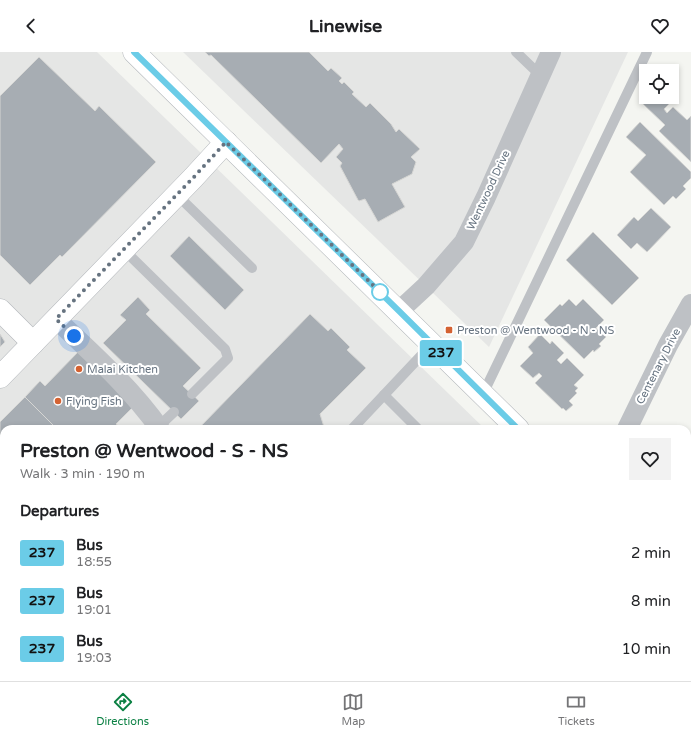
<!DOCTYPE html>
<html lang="en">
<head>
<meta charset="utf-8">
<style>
  body { margin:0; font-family:"Varela Round",sans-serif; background:#f2f2f2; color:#202124; height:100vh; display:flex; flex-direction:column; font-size:15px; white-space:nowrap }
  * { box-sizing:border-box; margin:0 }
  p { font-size:13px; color:#757577 }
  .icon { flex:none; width:22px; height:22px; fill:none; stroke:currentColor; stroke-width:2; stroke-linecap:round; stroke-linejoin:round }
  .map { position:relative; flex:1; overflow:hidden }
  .details { position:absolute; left:0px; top:373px; width:691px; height:256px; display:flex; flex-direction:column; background:#fff; border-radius:12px 12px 0 0; box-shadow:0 2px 6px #0003 }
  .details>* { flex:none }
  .badge { padding:0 8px; border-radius:3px; font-size:14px; line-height:26px }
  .buttons { position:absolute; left:639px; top:12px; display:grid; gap:8px }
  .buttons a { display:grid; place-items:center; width:40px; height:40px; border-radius:0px; background:#fff; box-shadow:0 2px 6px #0003; font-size:20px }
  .you { position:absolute; width:20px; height:20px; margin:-10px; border:3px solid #fff; border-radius:50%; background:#1a73e8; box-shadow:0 0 0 6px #1a73e833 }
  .map>.badge { position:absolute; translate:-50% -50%; box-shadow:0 0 0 2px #fff }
  h2 { padding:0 20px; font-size:15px; line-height:36px }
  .round { display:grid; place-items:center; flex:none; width:42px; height:42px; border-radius:0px; background:#f2f2f2 }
  .head { display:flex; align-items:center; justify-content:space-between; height:68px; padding:0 20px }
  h1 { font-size:19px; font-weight:700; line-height:30px }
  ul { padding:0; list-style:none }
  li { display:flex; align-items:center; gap:12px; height:48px; padding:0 20px }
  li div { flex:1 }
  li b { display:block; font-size:15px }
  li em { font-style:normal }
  li .badge { min-width:44px; font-weight:700; text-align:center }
  header { display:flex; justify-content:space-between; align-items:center; height:52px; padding:0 20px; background:#fff; font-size:18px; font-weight:700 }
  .tab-bar { display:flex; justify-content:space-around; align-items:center; height:56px; border-top:1px solid #e0e0e0; background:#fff; font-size:11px; color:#757577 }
  .tab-bar a { display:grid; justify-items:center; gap:2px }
  .tab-bar .current { color:#0b8043 }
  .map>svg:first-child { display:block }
  .built { fill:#e5e6e5 }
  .building { fill:#a7adb3; stroke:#d6d6d4 }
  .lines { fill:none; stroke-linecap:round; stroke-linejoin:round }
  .secondary-casing { stroke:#b3b7bb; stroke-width:23 }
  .lane { stroke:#bec1c5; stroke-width:10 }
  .street { stroke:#bec1c5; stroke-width:20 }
  .secondary { stroke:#fff; stroke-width:22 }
  .line-casing { stroke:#fff; stroke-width:9 }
  .line { stroke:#6bcce7; stroke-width:6 }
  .walk { stroke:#667380; stroke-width:4; stroke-dasharray:0 7.2 }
  .stop-dot { fill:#fff; stroke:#6bcce7; stroke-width:2 }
  .poi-dot { fill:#d46232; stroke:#fff; stroke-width:1.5 }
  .labels { text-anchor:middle; stroke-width:4; stroke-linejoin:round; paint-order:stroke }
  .street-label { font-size:11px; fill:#667380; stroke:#fff }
  .poi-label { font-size:11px; fill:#667380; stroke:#fff; text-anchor:start }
</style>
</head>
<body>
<header><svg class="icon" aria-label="back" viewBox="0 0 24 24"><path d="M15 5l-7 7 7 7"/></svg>Linewise<svg class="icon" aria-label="heart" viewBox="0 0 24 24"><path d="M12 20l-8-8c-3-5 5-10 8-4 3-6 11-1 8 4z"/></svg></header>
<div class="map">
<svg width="691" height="629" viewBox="0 0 691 629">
  <rect width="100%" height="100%" fill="#f4f5f1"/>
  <g class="built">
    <path d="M0,0h97l388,377h-481v248h683v-52l4,4v52h-691z"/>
    <path d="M183,0h445l-139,295z"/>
  </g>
  <g class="building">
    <path d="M205,0h104l19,19 3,-3 11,10 -3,3 3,3 2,-2 10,10 -2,2 14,13 4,-4 21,21 5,8 3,-3 21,20 -9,8 5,5 -4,12 -20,10 13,23 -27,15 -13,-23 -6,2 -1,-1 -18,-34 2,-3 -6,-6 7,-8 -4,-5 -18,19 -110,-108 -2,1z"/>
    <path d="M39,5l56,54 4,-5 57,56 -94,95 -2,-2 -30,30 -30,-30v-159z"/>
    <path d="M648,45h14l7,7 -5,5 3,4 6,-6 14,13 4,-4v46l-32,-31 6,-6 -23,-22z"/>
    <path d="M640,70l51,50v6l-8,8 3,3 -10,10 -3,-3 -9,9 -34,-33 16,-17 -20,-18z"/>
    <path d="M651,156l20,19 -24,25 -10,-9 -6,6 -14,-14 17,-18 4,4z"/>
    <path d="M593,180l46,46 -27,27 -46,-45z"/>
    <path d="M189,184l55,54 -19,20 -55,-54z"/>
    <path d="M138,245l12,13 -4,4 55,54 -18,18 16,15 -18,18 -78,-76 23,-23 -6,-5z"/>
    <path d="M569,247l7,7 7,-7 21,21 -8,8 10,9 -7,7 2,2 -7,6 -1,-2 -9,9 -40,-39 16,-16 2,2z"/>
    <path d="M310,262l18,17 3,-3 19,19 -3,3 19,18 -46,46 4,13 -1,2h-125z"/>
    <path d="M0,282l5,8 -5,5z"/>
    <path d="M540,282l10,10 2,-3 12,12 -7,7 4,4 6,-6 17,17 -10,10 4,3 -3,3 2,2 -8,8 4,4 -7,6 -3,-3 -1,1 -27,-26 7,-7 -3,-3 -6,5 -13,-12 13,-13 -5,-6z"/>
    <path d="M78,300l56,54 -18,18 6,5h-65l-32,-32 15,-16 5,5z"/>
    <path d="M25,345l32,32h-53v72l-4,-4v-75z"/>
    <path d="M691,392v23l-4,-3v-16z"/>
    <path d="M687,434l4,4v53l-4,-4z"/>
    <path d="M0,445l4,4v30l-4,-4z"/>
    <path d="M0,475l4,4v42l-4,-4z"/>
    <path d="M4,553v19l-4,4v-19z"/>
    <path d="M4,572v39l-4,-1v-34z"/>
    <path d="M137,625h67l-4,4h-67z"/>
    <path d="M392,625h54l4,4h-54z"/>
    <path d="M526,625h13l-4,4h-5z"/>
    <path d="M642,625h8l4,4h-16z"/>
  </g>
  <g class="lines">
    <g class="secondary-casing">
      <g id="secondary">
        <path d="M134,0l384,377"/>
        <path d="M0,258l33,33"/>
        <path d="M0,325l193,-199 33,-36"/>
        <path d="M687,543l4,4"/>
      </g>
    </g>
    <g class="lane">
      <path d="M516,0l24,23"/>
      <path d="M176,142l76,74"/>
      <path d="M123,197l102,100 3,9 -36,36"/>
      <path d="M483,342l164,-342"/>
      <path d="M384,343l34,34"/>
      <path d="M158,375l16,-15"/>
      <path d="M352,377l80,-85"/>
      <path d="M0,549l4,-4"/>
      <path d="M687,622l4,4"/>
      <path d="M303,625l4,4"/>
      <path d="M89,629l4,-4"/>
      <path d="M236,629l4,-4"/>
      <path d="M568,629l4,-4"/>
    </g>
    <g class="street">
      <path d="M399,259l27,-25 38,-44 22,-45 65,-145"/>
      <path d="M56,267c37,35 75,69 104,110"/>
      <path d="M627,377l41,-84 23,-41"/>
      <path d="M280,629l4,-4"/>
      <path d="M620,629l4,-4"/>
    </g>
    <use href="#secondary" class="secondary"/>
  </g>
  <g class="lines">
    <g class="line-casing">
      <path id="line" d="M134,0l265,259 119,118"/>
    </g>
    <use href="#line" class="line"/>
    <path class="walk" d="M74,284l-18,-17 137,-141 33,-36 154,150"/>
  </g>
  <circle class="stop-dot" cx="380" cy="240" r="8"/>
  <g class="poi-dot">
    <rect x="445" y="274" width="8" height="8" rx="2"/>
    <circle cx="79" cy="317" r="4"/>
    <circle cx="58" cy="349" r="4"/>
  </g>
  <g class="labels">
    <g class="street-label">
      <text transform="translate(488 138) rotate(-65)" y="4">Wentwood Drive</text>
      <text transform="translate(658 314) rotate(-63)" y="4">Centenary Drive</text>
    </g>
    <g class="poi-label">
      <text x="457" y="282">Preston @ Wentwood - N - NS</text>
      <text x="87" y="321">Malai Kitchen</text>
      <text x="66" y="353">Flying Fish</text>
    </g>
  </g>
</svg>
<div class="buttons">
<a><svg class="icon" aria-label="locate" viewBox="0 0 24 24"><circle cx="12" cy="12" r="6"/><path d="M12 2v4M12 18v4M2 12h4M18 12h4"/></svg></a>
</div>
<div class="you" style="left:74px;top:284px"></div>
<b class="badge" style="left:441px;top:301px;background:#6bcce7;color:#111">237</b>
<section class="details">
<div class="head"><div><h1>Preston @ Wentwood - S - NS</h1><p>Walk · 3 min · 190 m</p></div><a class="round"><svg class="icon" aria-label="heart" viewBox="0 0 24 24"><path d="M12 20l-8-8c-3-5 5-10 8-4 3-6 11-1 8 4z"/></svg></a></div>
<h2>Departures</h2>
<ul>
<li><span class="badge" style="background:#6bcce7;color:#111">237</span><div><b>Bus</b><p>18:55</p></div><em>2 min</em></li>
<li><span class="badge" style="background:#6bcce7;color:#111">237</span><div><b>Bus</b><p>19:01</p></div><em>8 min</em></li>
<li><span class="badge" style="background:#6bcce7;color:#111">237</span><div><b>Bus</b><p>19:03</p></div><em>10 min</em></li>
</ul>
</section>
</div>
<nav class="tab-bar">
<a class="current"><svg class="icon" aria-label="directions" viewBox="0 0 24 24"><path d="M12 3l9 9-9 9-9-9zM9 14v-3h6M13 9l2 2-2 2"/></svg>Directions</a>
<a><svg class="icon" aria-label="map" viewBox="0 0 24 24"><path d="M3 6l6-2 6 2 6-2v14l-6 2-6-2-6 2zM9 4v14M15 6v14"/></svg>Map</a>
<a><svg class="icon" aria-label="tickets" viewBox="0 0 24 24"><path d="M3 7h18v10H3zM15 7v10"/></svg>Tickets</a>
</nav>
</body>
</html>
